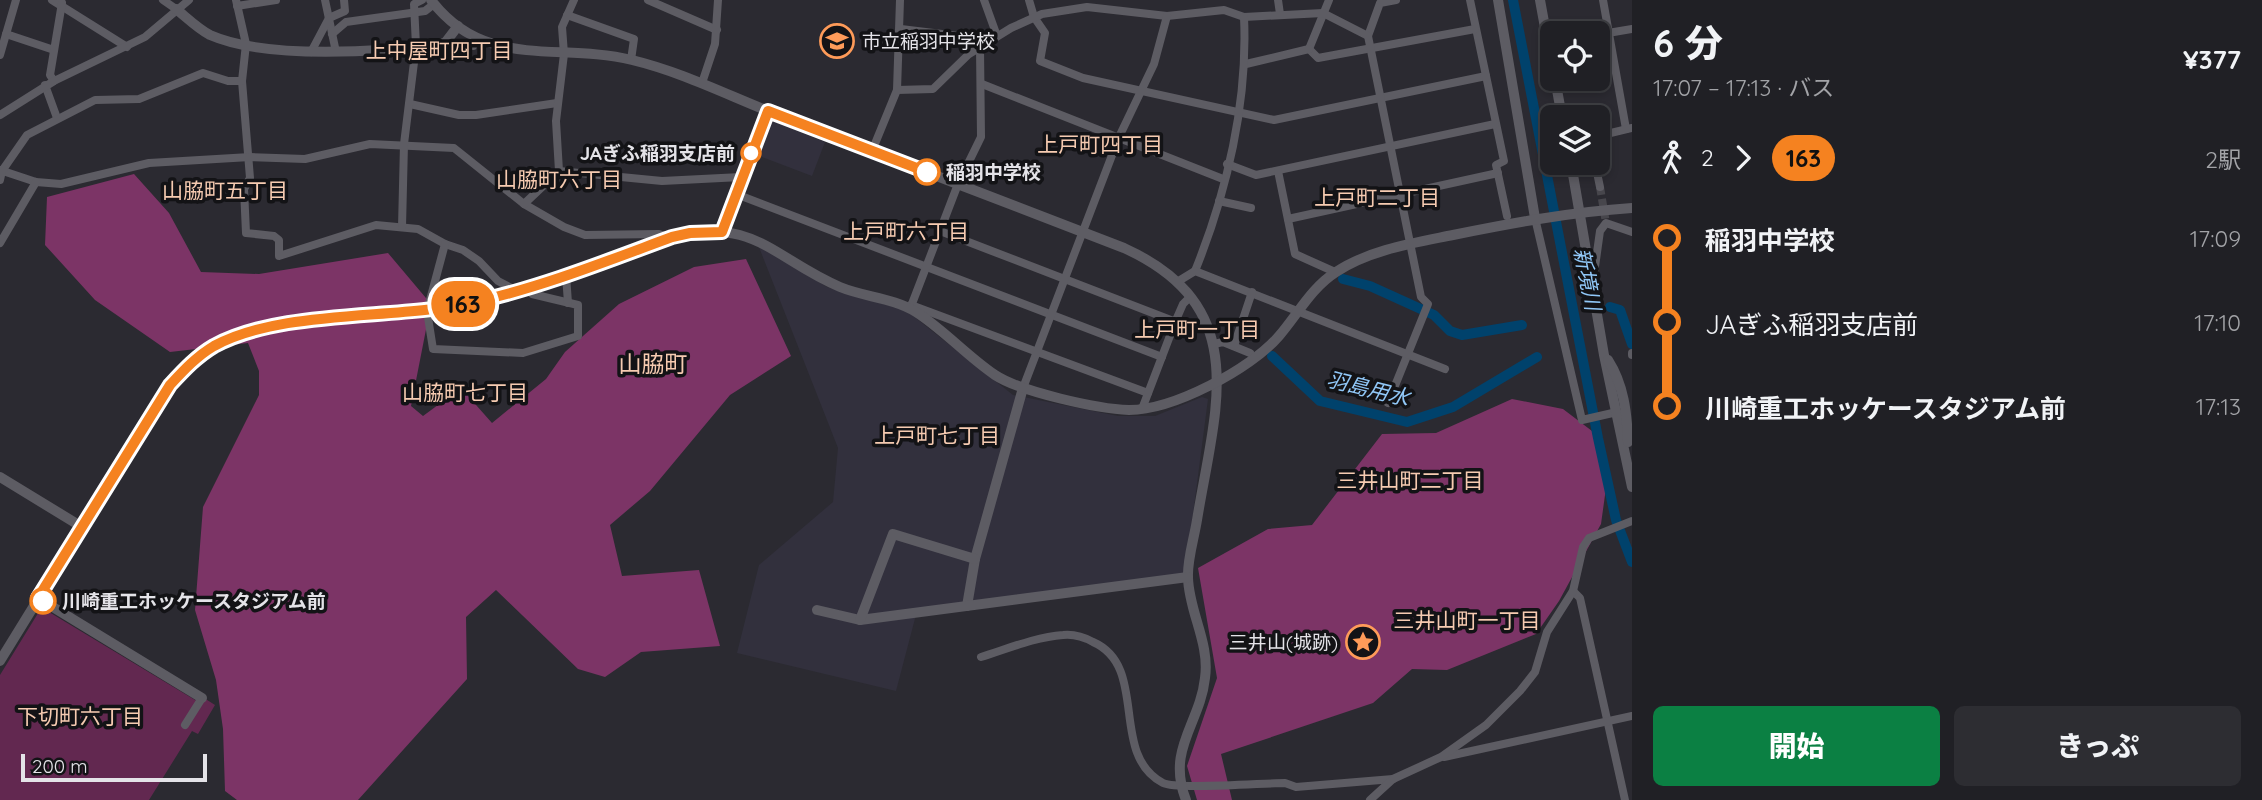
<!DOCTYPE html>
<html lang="ja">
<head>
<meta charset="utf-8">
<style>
  body { margin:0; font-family:Quicksand,"Noto Sans JP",sans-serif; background:#2d2d32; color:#f1f3f6; height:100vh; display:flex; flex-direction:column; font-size:26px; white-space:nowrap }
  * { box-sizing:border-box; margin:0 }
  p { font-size:23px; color:#a2a3a7 }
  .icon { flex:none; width:38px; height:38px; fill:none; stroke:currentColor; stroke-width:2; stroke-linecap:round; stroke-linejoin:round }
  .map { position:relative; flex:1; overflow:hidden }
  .side { display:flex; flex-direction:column; background:#202025; width:630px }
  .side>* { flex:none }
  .badge { padding:0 14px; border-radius:23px; font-size:24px; line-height:46px }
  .tools { position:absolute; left:1540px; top:21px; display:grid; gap:14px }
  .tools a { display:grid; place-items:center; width:70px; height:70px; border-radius:10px; background:#202025; box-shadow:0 4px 10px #0003,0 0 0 2px #3d3e42; font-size:35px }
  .scale { position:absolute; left:21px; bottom:18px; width:186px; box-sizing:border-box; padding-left:7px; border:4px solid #e4e3e8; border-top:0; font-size:19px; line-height:24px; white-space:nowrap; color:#e4e3e8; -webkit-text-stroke:5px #131316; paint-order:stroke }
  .map>.badge { position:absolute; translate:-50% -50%; box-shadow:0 0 0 4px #fff }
  .legs { display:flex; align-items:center; gap:10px; height:77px; padding:0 21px; font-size:23px }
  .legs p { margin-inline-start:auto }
  .head { display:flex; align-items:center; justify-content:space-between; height:119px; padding:0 21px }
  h1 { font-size:38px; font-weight:800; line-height:52px }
  .button { display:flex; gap:14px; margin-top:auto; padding:14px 21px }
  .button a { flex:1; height:80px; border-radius:10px; background:#0b8043; color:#fff; font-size:28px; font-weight:800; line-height:80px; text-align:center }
  .button a+a { background:#2d2d32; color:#f1f3f6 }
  ul { padding:0 21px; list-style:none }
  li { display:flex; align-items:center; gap:24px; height:84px; font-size:26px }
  li i { display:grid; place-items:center; width:10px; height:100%; margin:0 9px; background:currentColor }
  li i::after { content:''; width:18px; height:18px; margin:-9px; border:5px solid; border-radius:50%; background:#202025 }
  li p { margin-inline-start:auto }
  li:first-child i { background:linear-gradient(#0000 50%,currentColor 0) }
  li:last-child i { background:linear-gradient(currentColor 50%,#0000 0) }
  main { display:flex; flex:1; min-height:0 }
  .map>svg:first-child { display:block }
  .built { fill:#32303d }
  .green { fill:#622850 }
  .forest { fill:#7c3466 }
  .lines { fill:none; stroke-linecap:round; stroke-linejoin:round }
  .river { stroke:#00426c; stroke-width:10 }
  .minor-tunnel { stroke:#47464c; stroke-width:8; stroke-dasharray:8 4; stroke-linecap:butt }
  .minor { stroke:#5d5c63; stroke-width:8 }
  .tertiary { stroke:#5d5c63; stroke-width:10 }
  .line-1-casing { stroke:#fff; stroke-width:16 }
  .line-1 { stroke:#f58220; stroke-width:10 }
  .stop-1-dot { fill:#fff; stroke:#f58220; stroke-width:3.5 }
  .labels { text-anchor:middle; stroke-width:7; stroke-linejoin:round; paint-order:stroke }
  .poi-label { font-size:19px; fill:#e4e3e8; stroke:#131316; text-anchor:start }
  .stop-label { font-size:19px; font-weight:bold; fill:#e4e3e8; stroke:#131316; text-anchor:start }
  .neighbourhood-label { font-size:21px; fill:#f6cbb1; stroke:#131316 }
  .water-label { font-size:21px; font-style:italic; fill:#91c8f8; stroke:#131316 }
  .quarter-label { font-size:23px; fill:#f6cbb1; stroke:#131316 }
</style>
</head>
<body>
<main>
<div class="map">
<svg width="1632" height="800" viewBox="0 0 1632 800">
  <rect width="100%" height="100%" fill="#2b2a31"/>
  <g class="built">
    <path d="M768,119l57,23 -13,34 -58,-22z"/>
    <path d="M757,242l70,45 80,24 106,84 105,21h37l47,-19 6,2 -23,177 -268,35 -21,80 -159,-38 22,-88 74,-63 5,-54z"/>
  </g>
  <path class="green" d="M44,609l156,94 4,-5 11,7 -17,29 -6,-3 -43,69h-149v-125l40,-65z"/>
  <g class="forest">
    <path d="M134,174l35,39 32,59 58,2 129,-21 43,51 -20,102 12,10 38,-28 31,35 54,-44 19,-27 54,-48 75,-37 52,-8 45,97 -61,39 -80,96 -40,34 12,51 77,-6 21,76 -79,6 -36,25 -27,-8 -82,-79 -30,27 1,62 -109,121h-121l-12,-9 -2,-62 -7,-49 -21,-70 8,-103 56,-112v-24l-11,-28 -78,9 -75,-52 -50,-55 2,-48z"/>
    <path d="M1512,399l51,10 29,22 14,57 -5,36 -42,77 -23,33 -89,36 -35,-1 -39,34 -152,51 11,46h-35l-10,-34 30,-88 -19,-110 70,-39 44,-4 70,-91 54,-1z"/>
  </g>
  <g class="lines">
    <g class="river">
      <path d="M1513,0l85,438 18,82 16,42"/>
      <path d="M1343,279l27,7 64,29 16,16 12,4 60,-10"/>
      <path d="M1610,307l10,3 12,34"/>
      <path d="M1272,356l48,45 87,21 46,-15 84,-50"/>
    </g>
    <path class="minor-tunnel" d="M1600,187l6,36"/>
    <g class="minor">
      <path d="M52,0l75,47"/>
      <path d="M163,0l13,9"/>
      <path d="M236,0l10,44 -4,37 8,97 -6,11 2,44 28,3 5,4v16l97,-31 42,4 27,15 18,6 16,11 19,20 19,10"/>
      <path d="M325,0l11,52"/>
      <path d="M648,0l69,30"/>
      <path d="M984,0l13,36"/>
      <path d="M1029,0l5,17 11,16 -5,28 43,17 191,42 212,-44"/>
      <path d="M1278,0l2,14"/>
      <path d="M1470,0l34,161 -8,4 11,51"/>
      <path d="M1603,0l23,129"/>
      <path d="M237,6l39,-6"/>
      <path d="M567,15l67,24 -3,21"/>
      <path d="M901,29l90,11"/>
      <path d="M1608,33l24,-4"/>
      <path d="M6,34l48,16"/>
      <path d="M332,34l14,-12 79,-11 9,-7"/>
      <path d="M1368,36l12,-33 16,-3"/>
      <path d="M445,43l28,3"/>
      <path d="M1309,49l9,9 157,-29"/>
      <path d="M1309,49l20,-49"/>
      <path d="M311,52l18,-34 16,-7 -1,-11"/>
      <path d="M0,55l16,-55"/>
      <path d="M1246,64l63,-15"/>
      <path d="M54,81l-4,-6 12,-72"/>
      <path d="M702,83l13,-39 3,-44"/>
      <path d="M982,84l241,95"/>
      <path d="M45,85l12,33"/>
      <path d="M897,90l36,-1 36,-35 42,-26 31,-14 45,-7 80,9 57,-6 20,7 79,-4 45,23 53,261 7,7 -40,99"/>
      <path d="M410,104l49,11h17l81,-12"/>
      <path d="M0,115l54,-34 91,-44 44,-37"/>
      <path d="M1598,136l34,-8"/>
      <path d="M872,151l25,-61 3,-90"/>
      <path d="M1595,163l5,24"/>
      <path d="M1227,164l29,11 239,-51"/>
      <path d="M0,170l36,12 25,2 88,-21 101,-6 55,2 65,-15 84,4 70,56 40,23 21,8 74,-1 13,4"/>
      <path d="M559,171l103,10 79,-4"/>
      <path d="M1278,171l17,83 40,18"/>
      <path d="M0,180l2,-9 25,-36 68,-35 44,-1 64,-26 25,8h14"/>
      <path d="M736,194l426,163"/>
      <path d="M1219,201l32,7"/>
      <path d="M524,204l35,-33 -3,-50 8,-67 -2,-27 12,-27"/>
      <path d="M1535,218l47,202 35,-8"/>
      <path d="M1288,219l210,-46"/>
      <path d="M402,227l2,-83 12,-98 -2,-42 8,-4"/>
      <path d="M940,231l236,91"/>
      <path d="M722,232l46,-121"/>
      <path d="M0,243l36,-61"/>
      <path d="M445,244l-18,67 6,38 90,4 55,-17v-31l-46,-11 -4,-6"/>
      <path d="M1195,271c32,-79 53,-169 49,-254"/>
      <path d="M566,275l2,28"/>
      <path d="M1593,281l7,-50 6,-8 26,9"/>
      <path d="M1177,282l18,-11 250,98"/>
      <path d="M911,305l237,88"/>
      <path d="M910,309l48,-125 23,-47 -1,-89"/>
      <path d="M1176,320l7,-16 7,-7"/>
      <path d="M1214,344l9,-2 27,11"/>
      <path d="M1234,346l18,-54"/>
      <path d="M1632,353v2"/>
      <path d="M1023,388l96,-251 35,-73 13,-48"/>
      <path d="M1142,409l34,-89 21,8 9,-4"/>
      <path d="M1573,591l7,7 45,202"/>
      <path d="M981,657c26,-8 54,-20 82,-22 10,-1 21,2 30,7 57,25 15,112 70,141 14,7 101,0 122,0l11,4 97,-8"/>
      <path d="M185,725l17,-27"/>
      <path d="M1444,757l188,-41"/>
      <path d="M1370,800l23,-21 48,-22 45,-32 34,-34 15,-19 12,-40 26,-41 10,-44 6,-9 43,-17"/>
    </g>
    <g class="tertiary">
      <path d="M431,0c54,71 127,42 201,60 54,13 103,39 154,58 113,43 225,87 338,130 130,59 91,161 73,272 -3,19 -10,40 -9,58 1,34 22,65 17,100 -5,46 -39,71 -19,122"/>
      <path d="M1498,0l37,218"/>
      <path d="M1540,0l12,66"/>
      <path d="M176,9c10,8 22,20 34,26 57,25 173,17 235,8l13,-17"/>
      <path d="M1555,79l7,38"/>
      <path d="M1571,163l33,192 28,132"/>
      <path d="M1608,360c16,25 19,53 20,82"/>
      <path d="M0,477l82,50"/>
      <path d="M38,598l164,100"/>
      <path d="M967,606l8,-47 48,-171"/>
      <path d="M817,610l43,10 328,-43"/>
      <path d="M860,620l33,-86 82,25"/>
      <path d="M0,661l170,-276c14,-14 27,-29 44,-38 67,-38 183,-27 261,-45 67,-15 132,-42 197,-64 81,-23 102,21 168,49 24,10 54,11 76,25 28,18 51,44 79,63 26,17 103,34 134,35 44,0 122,-41 150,-74 19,-22 32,-48 57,-64 33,-22 78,-29 117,-37 60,-12 118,-23 179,-27"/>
    </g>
  </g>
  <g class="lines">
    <g class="line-1-casing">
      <path id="line-1" d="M43,601l-5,-3 132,-213c14,-15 27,-29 44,-39 67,-37 183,-26 261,-44 67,-15 132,-41 197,-65l18,-4 32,-1 46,-121 159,61"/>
    </g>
    <use href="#line-1" class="line-1"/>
  </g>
  <defs>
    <g id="school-ring" transform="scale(1.75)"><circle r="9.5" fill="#131316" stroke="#fe9b59" stroke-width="1.5"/><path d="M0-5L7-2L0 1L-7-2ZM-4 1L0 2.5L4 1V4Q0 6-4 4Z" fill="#fe9b59"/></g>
    <g id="sight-ring" transform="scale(1.75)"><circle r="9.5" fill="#131316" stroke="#fe9b59" stroke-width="1.5"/><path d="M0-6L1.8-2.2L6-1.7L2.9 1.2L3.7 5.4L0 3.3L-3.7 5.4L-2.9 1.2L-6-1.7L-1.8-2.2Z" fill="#fe9b59"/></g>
  </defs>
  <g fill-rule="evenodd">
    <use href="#school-ring" x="837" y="41"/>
    <use href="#sight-ring" x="1363" y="642"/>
  </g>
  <g class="stop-1-dot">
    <circle cx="751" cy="153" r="9"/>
    <circle cx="927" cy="172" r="12"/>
    <circle cx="43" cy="601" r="12"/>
  </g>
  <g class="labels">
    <g class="poi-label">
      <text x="862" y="48">市立稲羽中学校</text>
      <text x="1338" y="649" text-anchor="end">三井山(城跡)</text>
    </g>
    <g class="stop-label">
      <text x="735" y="160" text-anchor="end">JAぎふ稲羽支店前</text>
      <text x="946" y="179">稲羽中学校</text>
      <text x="62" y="608">川崎重工ホッケースタジアム前</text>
    </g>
    <g class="neighbourhood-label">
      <text x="439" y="58">上中屋町四丁目</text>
      <text x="1100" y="152">上戸町四丁目</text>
      <text x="559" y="187">山脇町六丁目</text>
      <text x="225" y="198">山脇町五丁目</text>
      <text x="1377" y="205">上戸町二丁目</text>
      <text x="906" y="239">上戸町六丁目</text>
      <text x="1197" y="337">上戸町一丁目</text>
      <text x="465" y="400">山脇町七丁目</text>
      <text x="937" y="443">上戸町七丁目</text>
      <text x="1410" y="488">三井山町二丁目</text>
      <text x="1467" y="628">三井山町一丁目</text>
      <text x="80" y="724">下切町六丁目</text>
    </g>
    <g class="water-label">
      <text transform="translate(1587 279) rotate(79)" y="7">新境川</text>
      <text transform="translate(1368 389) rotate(14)" y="7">羽島用水</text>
    </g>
    <g class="quarter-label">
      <text x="653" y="372">山脇町</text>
    </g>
  </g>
</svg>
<div class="tools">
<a><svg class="icon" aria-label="locate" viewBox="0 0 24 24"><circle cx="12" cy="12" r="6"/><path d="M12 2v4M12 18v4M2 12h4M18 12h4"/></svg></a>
<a><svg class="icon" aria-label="layers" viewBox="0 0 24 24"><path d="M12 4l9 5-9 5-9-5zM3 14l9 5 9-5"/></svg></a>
</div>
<div class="scale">200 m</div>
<b class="badge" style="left:463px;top:304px;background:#f58220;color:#111">163</b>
</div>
<section class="side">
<div class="head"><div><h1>6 分</h1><p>17:07 – 17:13 · バス</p></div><b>¥377</b></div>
<div class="legs"><svg class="icon" aria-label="walk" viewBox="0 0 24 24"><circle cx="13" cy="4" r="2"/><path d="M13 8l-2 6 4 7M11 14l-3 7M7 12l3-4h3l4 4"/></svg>2<svg class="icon" aria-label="forward" viewBox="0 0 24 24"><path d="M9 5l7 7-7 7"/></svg><b class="badge" style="background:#f58220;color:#111">163</b><p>2駅</p></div>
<ul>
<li><i style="color:#f58220"></i><b>稲羽中学校</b><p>17:09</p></li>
<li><i style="color:#f58220"></i><span>JAぎふ稲羽支店前</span><p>17:10</p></li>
<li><i style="color:#f58220"></i><b>川崎重工ホッケースタジアム前</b><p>17:13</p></li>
</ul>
<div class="button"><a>開始</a><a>きっぷ</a></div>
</section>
</main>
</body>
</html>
